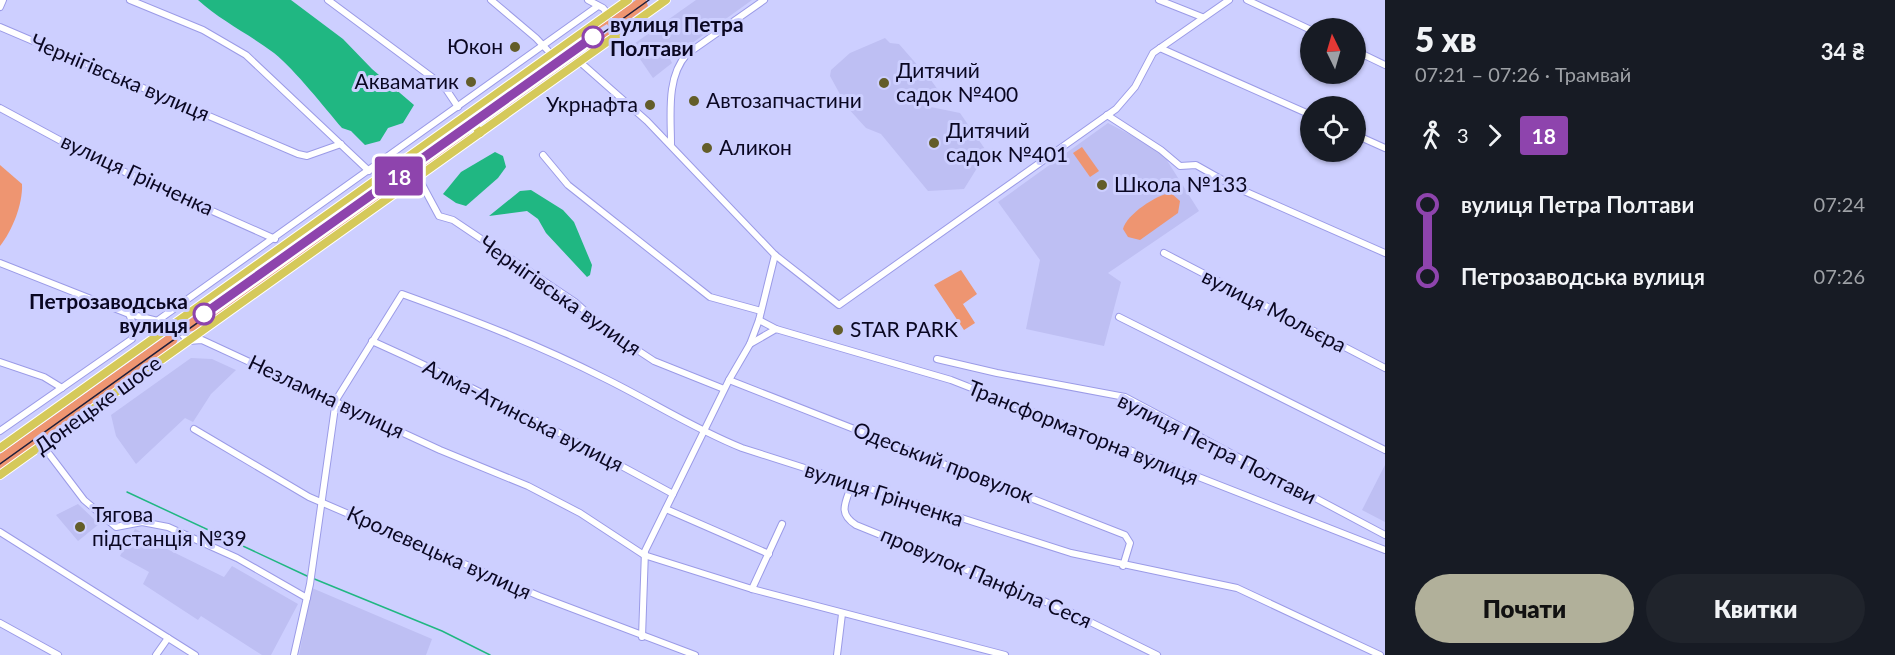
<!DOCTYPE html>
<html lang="uk">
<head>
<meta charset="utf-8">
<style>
  body { margin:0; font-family:Lato,sans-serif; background:#20242c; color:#f1f3f6; height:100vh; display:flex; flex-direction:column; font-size:22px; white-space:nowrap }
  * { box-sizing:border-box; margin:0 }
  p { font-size:20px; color:#9ea1a6 }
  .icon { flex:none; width:33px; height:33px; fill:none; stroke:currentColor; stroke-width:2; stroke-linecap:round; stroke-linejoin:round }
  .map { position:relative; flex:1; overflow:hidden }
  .panel { display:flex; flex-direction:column; background:#171b24; width:510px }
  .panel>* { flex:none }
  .badge { padding:0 12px; border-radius:4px; font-size:21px; line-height:39px }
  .needle { width:39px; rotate:355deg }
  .buttons { position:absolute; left:1300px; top:18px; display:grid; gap:12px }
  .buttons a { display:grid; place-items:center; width:66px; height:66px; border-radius:50%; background:#171b24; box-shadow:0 2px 4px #0004; font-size:30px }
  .map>.badge { position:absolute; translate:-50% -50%; box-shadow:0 0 0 3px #fff }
  .legs { display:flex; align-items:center; gap:9px; height:66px; padding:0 30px; font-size:20px }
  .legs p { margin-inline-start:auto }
  .head { display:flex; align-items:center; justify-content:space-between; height:102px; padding:0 30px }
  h1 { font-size:33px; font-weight:800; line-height:45px }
  .action { display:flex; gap:12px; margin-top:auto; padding:12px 30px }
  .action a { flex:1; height:69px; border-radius:36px; background:#b1b09a; color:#111; font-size:24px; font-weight:800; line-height:69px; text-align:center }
  .action a+a { background:#20242c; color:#f1f3f6 }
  ul { padding:0 30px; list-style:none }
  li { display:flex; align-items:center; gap:21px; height:72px; font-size:22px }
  li i { display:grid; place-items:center; width:9px; height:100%; margin:0 8px; background:currentColor }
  li i::after { content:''; width:15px; height:15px; margin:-8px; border:4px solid; border-radius:50%; background:#171b24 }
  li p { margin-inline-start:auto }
  li:first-child i { background:linear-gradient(#0000 50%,currentColor 0) }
  li:last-child i { background:linear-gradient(currentColor 50%,#0000 0) }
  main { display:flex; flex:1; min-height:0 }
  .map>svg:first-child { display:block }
  .built { fill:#bebff3 }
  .green { fill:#ee9571 }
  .water { fill:#20b782 }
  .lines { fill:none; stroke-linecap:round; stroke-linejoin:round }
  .stream { stroke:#20b782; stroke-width:1.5 }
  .minor-casing { stroke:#9b9be7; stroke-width:8 }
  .highway-casing { stroke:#fff; stroke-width:10 }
  .minor { stroke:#fff; stroke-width:6 }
  .highway { stroke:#d5c95a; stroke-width:8 }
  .tram { stroke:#211f3c; stroke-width:1.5 }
  .line-1-casing { stroke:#fff; stroke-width:14 }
  .line-1 { stroke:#8e44ad; stroke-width:9 }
  .stop-1-dot { fill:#fff; stroke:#8e44ad; stroke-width:3 }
  .poi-dot { fill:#635d29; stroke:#cdcfff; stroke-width:2 }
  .labels { text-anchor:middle; stroke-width:6; stroke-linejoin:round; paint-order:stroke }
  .stop-label { font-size:21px; font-weight:bold; fill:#0a0722; stroke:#cdcfff; text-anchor:start }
  .poi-label { font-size:21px; fill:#0a0722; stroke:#cdcfff; text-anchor:start }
  .street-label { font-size:21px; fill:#0a0722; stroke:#cdcfff }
</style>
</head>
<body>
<main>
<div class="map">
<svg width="1385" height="655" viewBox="0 0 1385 655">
  <rect width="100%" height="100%" fill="#cdcfff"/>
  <g class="built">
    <path d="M696,0h56l-82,59 2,4 -19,15 -22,-32z"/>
    <path d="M885,38l5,5 9,1 20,23 -2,3 11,6 10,14 -17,15 39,8 27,39 -23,37 -36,2 -47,-57 -15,-6 -19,-21 -17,-31 1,-6 19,-17z"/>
    <path d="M1108,123l53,28 38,60 -91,62 13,9 -17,64 -78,-17 14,-69 -42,-58z"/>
    <path d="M191,358l21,1 24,11 -25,24 -18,28 -8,-4 -49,46 -20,-28 -5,-21z"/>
    <path d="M1385,465v57l-23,-12z"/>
    <path d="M78,504l21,20 -21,17 -22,-26z"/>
    <path d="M135,529l31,15 -1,4 59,29 8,-11 66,38 -27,51h-9l-61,-39 -3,4 -55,-36 6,-12 -29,-16z"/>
    <path d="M312,588l120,51 -6,16h-127z"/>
  </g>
  <g class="green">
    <path d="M636,0h10l2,6 -61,45 -2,-3 26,-18 -4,-6 -27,16z"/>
    <path d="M576,43l2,3 -25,17 3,5 27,-15 -97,69h-5l-4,-4 2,-6z"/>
    <path d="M461,125l8,2v9l-272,194 -9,2 -4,-5 2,-5z"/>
    <path d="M1082,147l17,24 -9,6 -17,-24z"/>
    <path d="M0,165l22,19c1,20 -10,47 -22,62z"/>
    <path d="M1171,193l9,8 -2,12 -38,27 -12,-3 -5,-8c3,-14 34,-35 48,-36z"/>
    <path d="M961,270l16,24 -14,10 -2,-3 14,22 -11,7 -30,-45z"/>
    <path d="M170,333l8,5 -2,6 -176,126v-16z"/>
  </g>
  <g class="water">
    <path d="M198,0h93l52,39 29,30 42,36 -11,18 -15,5 -8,13 -15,4 -14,-14 -9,-3c-18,-21 -46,-57 -68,-75 -25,-19 -53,-32 -76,-53z"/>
    <path d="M495,152l8,4 3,11 -8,11 -32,28 -10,-3 -13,-9 18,-22z"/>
    <path d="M531,190l32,20 11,12 18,43 -2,10 -3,2 -41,-44 -8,-14 -11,-8 -38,5 31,-25z"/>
  </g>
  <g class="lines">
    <g class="stream">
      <path d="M127,492l180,84"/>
      <path d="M312,578l130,53 48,24"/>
    </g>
    <g class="minor-casing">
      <g id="minor">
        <path d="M130,0l73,30 43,25 123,116"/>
        <path d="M328,0l105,78 13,11 12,18"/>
        <path d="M491,0l45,38 16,17"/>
        <path d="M588,0l15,8 5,6"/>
        <path d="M1159,0l43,17"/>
        <path d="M1247,0l64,30"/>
        <path d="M0,7l3,-7"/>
        <path d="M0,27l298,127 9,2 34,-12"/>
        <path d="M1160,48l151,67"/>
        <path d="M1356,51l29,14"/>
        <path d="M580,62l67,59 128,134 64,50 277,-196 19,-22 18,-34 76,-53"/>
        <path d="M0,108l89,48 186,83"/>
        <path d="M1107,115l54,35 19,16 16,-1 39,22 150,66"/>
        <path d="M1356,135l29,13"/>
        <path d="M671,144c0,-29 -5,-67 16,-90l77,-54"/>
        <path d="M543,155l25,30 142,112 51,14"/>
        <path d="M418,177l21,39 14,4 122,82 29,26 50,33 70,28"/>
        <path d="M1164,253l221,115"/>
        <path d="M0,263l129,51 45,11 14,16 14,-1 238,110 88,36 52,27 64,42 108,34 253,66"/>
        <path d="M1119,317l266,133"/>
        <path d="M759,320l17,9"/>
        <path d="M157,321l441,-315"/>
        <path d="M372,341c103,46 202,99 301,153"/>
        <path d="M750,344l26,-15 175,51 434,170"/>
        <path d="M937,359l60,14 128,24 260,138"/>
        <path d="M0,362l44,15 18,11"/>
        <path d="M729,380l396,155 5,8 -7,23"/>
        <path d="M194,429l115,68 230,99 156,59"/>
        <path d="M0,431l132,-92 3,-10 -6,-15"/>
        <path d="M43,446l41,54 32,27 26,-5 26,5 69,31 70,40"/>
        <path d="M852,484c-6,18 -15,29 4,41l212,86 89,44"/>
        <path d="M666,509l103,45"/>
        <path d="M0,532l195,123"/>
        <path d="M752,589l30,-65"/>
        <path d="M0,623l58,32"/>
        <path d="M642,637l3,-86 84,-171 21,-36 9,-24 16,-65"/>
        <path d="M156,655l12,-17"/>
        <path d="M294,655l16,-71 26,-184 66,-106c69,25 137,51 202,84 47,23 90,51 138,70l329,105 166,35 143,67"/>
        <path d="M837,655l5,-41"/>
      </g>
    </g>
    <g class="highway-casing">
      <g id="highway">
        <path d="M467,115l13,18"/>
        <path d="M0,448l628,-448"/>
        <path d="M0,475l666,-475"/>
      </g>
    </g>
    <use href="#minor" class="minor"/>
    <use href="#highway" class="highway"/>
    <path class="tram" d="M0,464l649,-464"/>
  </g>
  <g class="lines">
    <g class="line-1-casing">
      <path id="line-1" d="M204,314l389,-277"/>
    </g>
    <use href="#line-1" class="line-1"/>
  </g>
  <g class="stop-1-dot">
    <circle cx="593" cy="37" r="10"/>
    <circle cx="204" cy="314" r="10"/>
  </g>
  <g class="poi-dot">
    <circle cx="515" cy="47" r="6"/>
    <circle cx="471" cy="82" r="6"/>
    <circle cx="884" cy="83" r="6"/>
    <circle cx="694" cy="101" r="6"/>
    <circle cx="650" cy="105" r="6"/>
    <circle cx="934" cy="143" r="6"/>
    <circle cx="707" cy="148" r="6"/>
    <circle cx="1102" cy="185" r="6"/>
    <circle cx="838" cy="330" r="6"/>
    <circle cx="80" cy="527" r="6"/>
  </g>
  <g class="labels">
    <g class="stop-label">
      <text x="610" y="32">вулиця Петра<tspan x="610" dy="24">Полтави</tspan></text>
      <text x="188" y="309" text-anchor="end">Петрозаводська<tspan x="188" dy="24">вулиця</tspan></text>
    </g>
    <g class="poi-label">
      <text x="503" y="54" text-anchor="end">Юкон</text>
      <text x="896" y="78">Дитячий<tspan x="896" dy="24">садок №400</tspan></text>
      <text x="459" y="89" text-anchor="end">Акваматик</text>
      <text x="706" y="108">Автозапчастини</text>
      <text x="638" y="112" text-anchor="end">Укрнафта</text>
      <text x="946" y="138">Дитячий<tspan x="946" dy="24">садок №401</tspan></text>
      <text x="719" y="155">Аликон</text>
      <text x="1114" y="192">Школа №133</text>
      <text x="850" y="337">STAR PARK</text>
      <text x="92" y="522">Тягова<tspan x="92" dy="24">пiдстанцiя №39</tspan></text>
    </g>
    <g class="street-label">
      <text transform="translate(120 78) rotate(23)" y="7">Чернігівська вулиця</text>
      <text transform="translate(137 175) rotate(25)" y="7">вулиця Грінченка</text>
      <text transform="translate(560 296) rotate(35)" y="7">Чернігівська вулиця</text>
      <text transform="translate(1274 311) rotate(27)" y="7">вулиця Мольєра</text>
      <text transform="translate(326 397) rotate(25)" y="7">Незламна вулиця</text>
      <text transform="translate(98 405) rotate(-36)" y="7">Донецьке шосе</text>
      <text transform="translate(523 416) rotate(27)" y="7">Алма-Атинська вулиця</text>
      <text transform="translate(1083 433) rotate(22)" y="7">Трансформаторна вулиця</text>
      <text transform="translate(1217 449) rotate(27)" y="7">вулиця Петра Полтави</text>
      <text transform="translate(943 463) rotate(21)" y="7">Одеський провулок</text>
      <text transform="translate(884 495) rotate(18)" y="7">вулиця Грінченка</text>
      <text transform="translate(439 553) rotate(24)" y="7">Кролевецька вулиця</text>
      <text transform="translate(986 578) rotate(23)" y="7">провулок Панфіла Сеся</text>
    </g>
  </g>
</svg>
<div class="buttons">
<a><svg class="needle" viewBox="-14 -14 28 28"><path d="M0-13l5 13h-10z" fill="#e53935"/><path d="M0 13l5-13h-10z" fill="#9ea1a6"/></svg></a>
<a><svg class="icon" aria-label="locate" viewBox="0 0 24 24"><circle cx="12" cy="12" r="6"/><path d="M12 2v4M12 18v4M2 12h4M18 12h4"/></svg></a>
</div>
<b class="badge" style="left:399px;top:176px;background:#8e44ad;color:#fff">18</b>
</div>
<section class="panel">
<div class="head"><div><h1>5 хв</h1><p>07:21 – 07:26 · Трамвай</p></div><b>34 ₴</b></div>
<div class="legs"><svg class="icon" aria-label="walk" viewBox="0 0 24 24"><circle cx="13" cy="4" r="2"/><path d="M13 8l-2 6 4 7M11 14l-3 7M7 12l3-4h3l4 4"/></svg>3<svg class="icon" aria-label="forward" viewBox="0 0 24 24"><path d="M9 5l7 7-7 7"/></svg><b class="badge" style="background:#8e44ad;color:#fff">18</b></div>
<ul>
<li><i style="color:#8e44ad"></i><b>вулиця Петра Полтави</b><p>07:24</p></li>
<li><i style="color:#8e44ad"></i><b>Петрозаводська вулиця</b><p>07:26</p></li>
</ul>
<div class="action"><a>Почати</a><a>Квитки</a></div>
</section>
</main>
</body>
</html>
